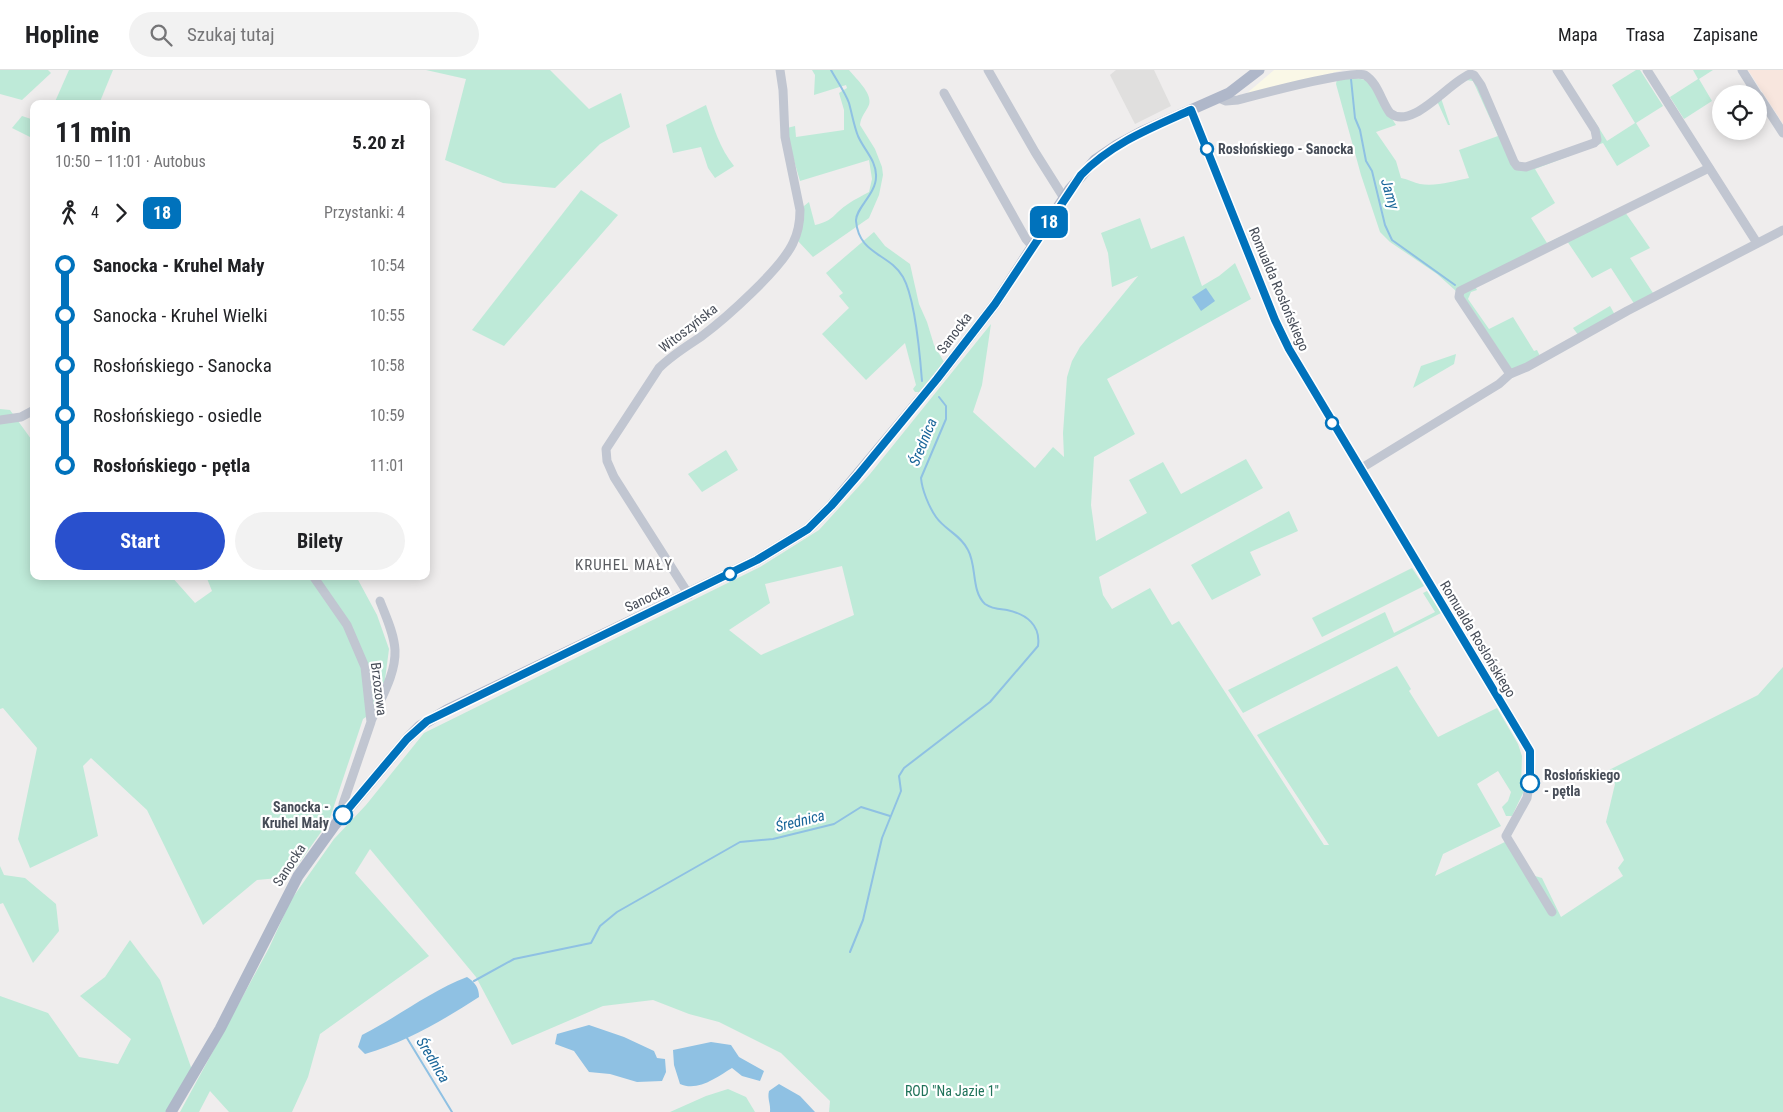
<!DOCTYPE html>
<html lang="pl">
<head>
<meta charset="utf-8">
<style>
  body { margin:0; font-family:"Roboto Condensed",sans-serif; background:#f2f2f2; color:#202124; height:100vh; display:flex; flex-direction:column; font-size:19px; white-space:nowrap }
  * { box-sizing:border-box; margin:0 }
  p { font-size:16px; color:#757577 }
  .icon { flex:none; width:28px; height:28px; fill:none; stroke:currentColor; stroke-width:2; stroke-linecap:round; stroke-linejoin:round }
  .map { position:relative; flex:1; overflow:hidden }
  .sheet { position:absolute; left:30px; top:30px; width:400px; height:480px; display:flex; flex-direction:column; background:#fff; border-radius:10px; box-shadow:0 2px 12px #0003 }
  .sheet>* { flex:none }
  .badge { padding:0 10px; border-radius:8px; font-size:18px; line-height:32px }
  .controls { position:absolute; left:1712px; top:15px; display:grid; gap:10px }
  .controls a { display:grid; place-items:center; width:55px; height:55px; border-radius:50%; background:#fff; box-shadow:0 2px 12px #0003; font-size:25px }
  .map>.badge { position:absolute; translate:-50% -50%; box-shadow:0 0 0 2px #fff }
  .legs { display:flex; align-items:center; gap:8px; height:55px; padding:0 25px; font-size:16px }
  .legs p { margin-inline-start:auto }
  .head { display:flex; align-items:center; justify-content:space-between; height:85px; padding:0 25px }
  h1 { font-size:28px; font-weight:700; line-height:38px }
  .button { display:flex; gap:10px; margin-top:auto; padding:10px 25px }
  .button a { flex:1; height:58px; border-radius:30px; background:#2950cd; color:#fff; font-size:20px; font-weight:700; line-height:58px; text-align:center }
  .button a+a { background:#f2f2f2; color:#202124 }
  ul { padding:0 25px; list-style:none }
  li { display:flex; align-items:center; gap:18px; height:50px; font-size:19px }
  li i { display:grid; place-items:center; width:8px; height:100%; margin:0 6px; background:currentColor }
  li i::after { content:''; width:12px; height:12px; margin:-6px; border:4px solid; border-radius:50%; background:#fff }
  li p { margin-inline-start:auto }
  li:first-child i { background:linear-gradient(#0000 50%,currentColor 0) }
  li:last-child i { background:linear-gradient(currentColor 50%,#0000 0) }
  header { display:flex; align-items:center; gap:30px; box-sizing:border-box; height:70px; padding:0 25px; background:#fff; border-bottom:1px solid #e0e0e0 }
  header strong { font-size:24px }
  nav { display:flex; gap:28px; margin-inline-start:auto; font-size:18px }
  .search { width:350px; height:45px; background:#f2f2f2; display:flex; align-items:center; gap:12px; box-sizing:border-box; padding:0 18px; border-radius:28px; color:#757577; font-size:19px }
  .map>svg:first-child { display:block }
  .commercial { fill:#faf8e7 }
  .education { fill:#e0dfde }
  .medical { fill:#f8e6de }
  .green { fill:#beead8; fill-rule:evenodd }
  .water { fill:#8fc1e3 }
  .lines { fill:none; stroke-linecap:round; stroke-linejoin:round }
  .stream { stroke:#8fc1e3; stroke-width:2 }
  .minor { stroke:#c1c6d1; stroke-width:9 }
  .major { stroke:#afb7c9; stroke-width:11 }
  .line-1-casing { stroke:#fff; stroke-width:11 }
  .line-1 { stroke:#0072bc; stroke-width:8 }
  .stop-1-dot { fill:#fff; stroke:#0072bc; stroke-width:2.5 }
  .labels { text-anchor:middle; stroke-width:4.5; stroke-linejoin:round; paint-order:stroke }
  .stop-label { font-size:14px; font-weight:bold; fill:#474d58; stroke:#fff; text-anchor:start }
  .street-label { font-size:14px; fill:#474d58; stroke:#fff }
  .park-label { font-size:14px; fill:#1f7259; stroke:#fff }
  .water-label { font-size:15px; font-style:italic; fill:#196599; stroke:#fff }
  .neighbourhood-label { font-size:15px; letter-spacing:1px; fill:#5a5c61; stroke:#fff }
</style>
</head>
<body>
<header>
<strong>Hopline</strong>
<div class="search"><svg class="icon" aria-label="search" viewBox="0 0 24 24"><circle cx="10" cy="10" r="6"/><path d="M15 15l6 6"/></svg>Szukaj tutaj</div>
<nav><a>Mapa</a><a>Trasa</a><a>Zapisane</a></nav>
</header>
<div class="map">
<svg width="1783" height="1042" viewBox="0 0 1783 1042">
  <rect width="100%" height="100%" fill="#efeded"/>
  <path class="commercial" d="M1274,0h69l-82,22 -15,2z"/>
  <path class="education" d="M1116,0h38l17,36 -36,18 -25,-49z"/>
  <path class="medical" d="M1748,0h35v54z"/>
  <g class="green">
    <path d="M0,0h48l3,3 -29,27 -22,-6z"/>
    <path d="M69,0h44l-14,34h-45z"/>
    <path d="M426,0h124l39,39 32,-16 9,34 -30,17 -45,44 -52,-5 -58,-23 21,-81z"/>
    <path d="M812,0h37c7,9 26,25 19,37 -4,7 -7,10 -8,18l15,24 7,18 1,8 -4,20 -10,23 -56,39 -15,-16 6,-35 5,-4 6,23c19,-4 19,-12 33,-21 7,-5 14,-8 21,-12l3,-13 -3,-19 -69,21 -12,-41 -1,-12 8,-2 1,11 48,-7v-20l-5,-17 8,-5 -1,-3 -32,10 1,-20z"/>
    <path d="M1636,0h4l23,36 -27,17 14,23 -33,20 -14,-23 -14,5 5,-3v-25l13,21 28,-18 -23,-38z"/>
    <path d="M1693,0h20l-14,9 13,22 -28,18 -14,-22 28,-18z"/>
    <path d="M1341,6l26,4 29,45 -20,7 20,29 5,17c7,1 13,5 19,6 15,3 34,-3 49,-6l-10,-28 39,-14 -25,-55 -7,-1 -25,18 9,27h-2l-11,-24 27,-22 9,-2 43,91 56,-13 -37,14 20,34 -24,15 16,25 15,-7 1,2 -107,53 -19,-17 -47,-32 -10,-10 -19,-57 -25,-91 1,-5z"/>
    <path d="M706,35c7,21 14,44 28,61l-19,12 -7,-10 -7,-21 -28,6 -7,-28z"/>
    <path d="M22,46l12,4v19l-22,-11z"/>
    <path d="M581,120l37,25 -114,131 -32,-16z"/>
    <path d="M1625,142l25,36 -20,10 23,35 -18,12 -24,-37 -19,10 -25,-37z"/>
    <path d="M1140,148l11,31 33,-13 18,50 17,-10 16,-13 16,36 -144,80 28,55 -41,23 -3,48 5,36 51,-28 -18,-33 34,-18 18,32 65,-35 17,29 -164,89 4,18 9,14 38,-21 22,37 7,-4 145,224h5l-72,-110 140,-69 14,23 -2,2 29,46 59,-29 21,36 4,12 -1,32 3,3 -12,25h-6l-4,-9 6,-6 3,-9 -13,-21 -21,13 24,42 -58,28 -8,22 74,-36 26,36 7,2 19,39 62,-41 -5,-8 6,-8 -18,-38 9,-38 -6,-14 149,-75 25,-28v445h-954l1,-11 -49,-48 -62,-31 -30,-8 -36,-14 -50,6 -91,39 -36,-68 -106,-128 -15,24 74,83 -109,78 -12,43 -16,35h-63l-19,-21 -11,21h-19l89,-164 22,-48 43,-61 32,-34 58,-72 336,-166 59,-37 51,-56 121,-150 -9,61 -9,27 62,56 18,-21 11,10 -1,-24 4,-56 5,-16 8,-14 58,-71 -26,11 -4,-34 -7,-20zM842,496l12,49 -93,40 -32,-25 41,-27 -5,-19z"/>
    <path d="M874,162l11,14 25,18 9,40 8,18 7,23 10,17 -24,30h-5l-2,-3 3,-4 -11,-42 -39,37 -44,-46 27,-26 -10,-12 4,-3 -17,-20z"/>
    <path d="M1475,216l2,4 -6,2 -3,7 21,30 24,-12 21,34 3,-1 3,6 -28,14 -50,-76z"/>
    <path d="M1610,236l5,9 -36,21 -6,-8z"/>
    <path d="M1456,284l-2,10 -41,24 8,-22z"/>
    <path d="M0,339l10,1 24,33v133h137l24,27 17,-12 -6,-15h150l21,39 12,34 -5,38 -12,26 -9,6 -34,102 -40,56 -32,3 -54,45 -56,-115 -56,-52 -8,8 15,70 -68,32 -12,-29 19,-91 -34,-40 -3,1z"/>
    <path d="M726,380l12,20 -36,22 -14,-18z"/>
    <path d="M1289,441l9,20 -48,21 11,23 -49,25 -21,-35z"/>
    <path d="M1412,498l12,18 -102,51 -10,-19z"/>
    <path d="M1427,521l14,22 -198,100 -15,-23 157,-78 9,21 41,-21 -12,-19z"/>
    <path d="M0,796l4,9 21,3 31,26 3,27 -26,32 -30,-60 -3,1z"/>
    <path d="M130,870l30,40 32,90 -26,42h-166v-116l48,17 31,44 39,7 13,-25 -51,-43 25,-19z"/>
    <path d="M728,1019l18,8 9,15h-85l36,-16z"/>
  </g>
  <g class="water">
    <path d="M1206,218l9,13 -14,10 -9,-14z"/>
    <path d="M467,907c8,5 12,11 12,20 -36,23 -72,45 -114,57l-7,-7 4,-12c36,-18 68,-44 105,-58z"/>
    <path d="M589,955l35,12 30,14 3,7 8,1 1,13 -4,9 -25,1 -27,-8 -21,-2 -15,-21 -19,-7 2,-10z"/>
    <path d="M711,972l20,3 8,12 25,14 -4,10 -18,-5 -10,-8c-15,9 -34,24 -52,16l-6,-19 -1,-15z"/>
    <path d="M779,1014l21,12 15,16h-45c1,-8 -3,-13 -1,-21z"/>
  </g>
  <g class="lines">
    <g class="stream">
      <path d="M831,0c6,11 14,22 18,33 3,11 5,23 9,33 6,14 19,25 18,41 0,17 -21,32 -20,44 3,34 33,32 47,56 12,21 17,78 19,104"/>
      <path d="M1351,9l4,39 5,12 6,31 6,10 13,54 7,15 63,45"/>
      <path d="M850,882l13,-32 19,-82 19,-47 -2,-15 5,-8 86,-66 48,-56c3,-21 -12,-32 -31,-36 -8,-1 -15,-1 -22,-6 -14,-13 -8,-38 -17,-54 -7,-15 -23,-20 -32,-33 -7,-10 -14,-27 -15,-39l25,-59v-13l-7,-9"/>
      <path d="M474,911l40,-22 77,-16 9,-17 17,-14 123,-70 33,-3 61,-15 27,-17 29,9"/>
      <path d="M407,968l45,74"/>
    </g>
    <g class="minor">
      <path d="M988,0l47,82 29,46"/>
      <path d="M1647,0l110,173"/>
      <path d="M1742,0l15,24"/>
      <path d="M944,23l82,146 7,8"/>
      <path d="M1759,26l24,37"/>
      <path d="M1219,28l7,3 12,-1c23,-6 110,-30 127,-25 13,8 16,26 25,38 22,18 59,-31 80,-39l4,1 7,10 33,77 3,4 9,1 68,-24 3,-3 -2,-10 -38,-60"/>
      <path d="M1191,40l84,210 14,29 241,402 1,22 -4,25 -21,38 46,76"/>
      <path d="M1510,304l-51,-77 1,-6 249,-123"/>
      <path d="M0,350l21,-3 13,-7"/>
      <path d="M1360,399l139,-85 11,-10 17,-7 100,-56 156,-81"/>
      <path d="M313,506l34,49 18,42 6,55 -28,82v11"/>
      <path d="M689,525l-75,-118 -7,-16 -1,-12 53,-81c13,-13 28,-22 43,-32 24,-18 79,-67 91,-93 5,-10 7,-22 7,-33l-15,-73 -2,-47 -3,-20"/>
      <path d="M372,649c9,-21 24,-45 23,-69 -1,-17 -9,-33 -15,-49"/>
    </g>
    <path class="major" d="M171,1042l49,-83 78,-153 36,-50 73,-87 13,-13 27,-16 310,-150 51,-31 23,-23 106,-127 58,-75 75,-115 25,-29 22,-15 24,-13 88,-39 30,-23"/>
  </g>
  <g class="lines">
    <g class="line-1-casing">
      <path id="line-1" d="M343,745l64,-76 20,-18 330,-161 51,-31 23,-23 27,-31 79,-96 58,-75 86,-129c31,-32 70,-47 110,-65l84,210 14,29 241,402v32"/>
    </g>
    <use href="#line-1" class="line-1"/>
  </g>
  <g class="stop-1-dot">
    <circle cx="1207" cy="79" r="6"/>
    <circle cx="1332" cy="353" r="6"/>
    <circle cx="730" cy="504" r="6"/>
    <circle cx="1530" cy="713" r="9"/>
    <circle cx="343" cy="745" r="9"/>
  </g>
  <g class="labels">
    <g class="stop-label">
      <text x="1218" y="84">Rosłońskiego - Sanocka</text>
      <text x="1544" y="710">Rosłońskiego<tspan x="1544" dy="16">- pętla</tspan></text>
      <text x="329" y="742" text-anchor="end">Sanocka -<tspan x="329" dy="16">Kruhel Mały</tspan></text>
    </g>
    <g class="street-label">
      <text transform="translate(1279 219) rotate(67)" y="5">Romualda Rosłońskiego</text>
      <text transform="translate(688 258) rotate(-38)" y="5">Witoszyńska</text>
      <text transform="translate(954 263) rotate(-53)" y="5">Sanocka</text>
      <text transform="translate(647 528) rotate(-25)" y="5">Sanocka</text>
      <text transform="translate(1478 569) rotate(59)" y="5">Romualda Rosłońskiego</text>
      <text transform="translate(379 619) rotate(83)" y="5">Brzozowa</text>
      <text transform="translate(289 795) rotate(-57)" y="5">Sanocka</text>
    </g>
    <g class="park-label">
      <text x="952" y="1026">ROD "Na Jazie 1"</text>
    </g>
    <g class="water-label">
      <text transform="translate(1390 124) rotate(73)" y="5">Jamy</text>
      <text transform="translate(923 372) rotate(-68)" y="5">Średnica</text>
      <text transform="translate(800 751) rotate(-14)" y="5">Średnica</text>
      <text transform="translate(433 990) rotate(59)" y="5">Średnica</text>
    </g>
    <g class="neighbourhood-label">
      <text x="624" y="500">KRUHEL MAŁY</text>
    </g>
  </g>
</svg>
<div class="controls">
<a><svg class="icon" aria-label="locate" viewBox="0 0 24 24"><circle cx="12" cy="12" r="6"/><path d="M12 2v4M12 18v4M2 12h4M18 12h4"/></svg></a>
</div>
<b class="badge" style="left:1049px;top:152px;background:#0072bc;color:#fff">18</b>
<section class="sheet">
<div class="head"><div><h1>11 min</h1><p>10:50 – 11:01 · Autobus</p></div><b>5.20 zł</b></div>
<div class="legs"><svg class="icon" aria-label="walk" viewBox="0 0 24 24"><circle cx="13" cy="4" r="2"/><path d="M13 8l-2 6 4 7M11 14l-3 7M7 12l3-4h3l4 4"/></svg>4<svg class="icon" aria-label="forward" viewBox="0 0 24 24"><path d="M9 5l7 7-7 7"/></svg><b class="badge" style="background:#0072bc;color:#fff">18</b><p>Przystanki: 4</p></div>
<ul>
<li><i style="color:#0072bc"></i><b>Sanocka - Kruhel Mały</b><p>10:54</p></li>
<li><i style="color:#0072bc"></i><span>Sanocka - Kruhel Wielki</span><p>10:55</p></li>
<li><i style="color:#0072bc"></i><span>Rosłońskiego - Sanocka</span><p>10:58</p></li>
<li><i style="color:#0072bc"></i><span>Rosłońskiego - osiedle</span><p>10:59</p></li>
<li><i style="color:#0072bc"></i><b>Rosłońskiego - pętla</b><p>11:01</p></li>
</ul>
<div class="button"><a>Start</a><a>Bilety</a></div>
</section>
</div>
</body>
</html>
